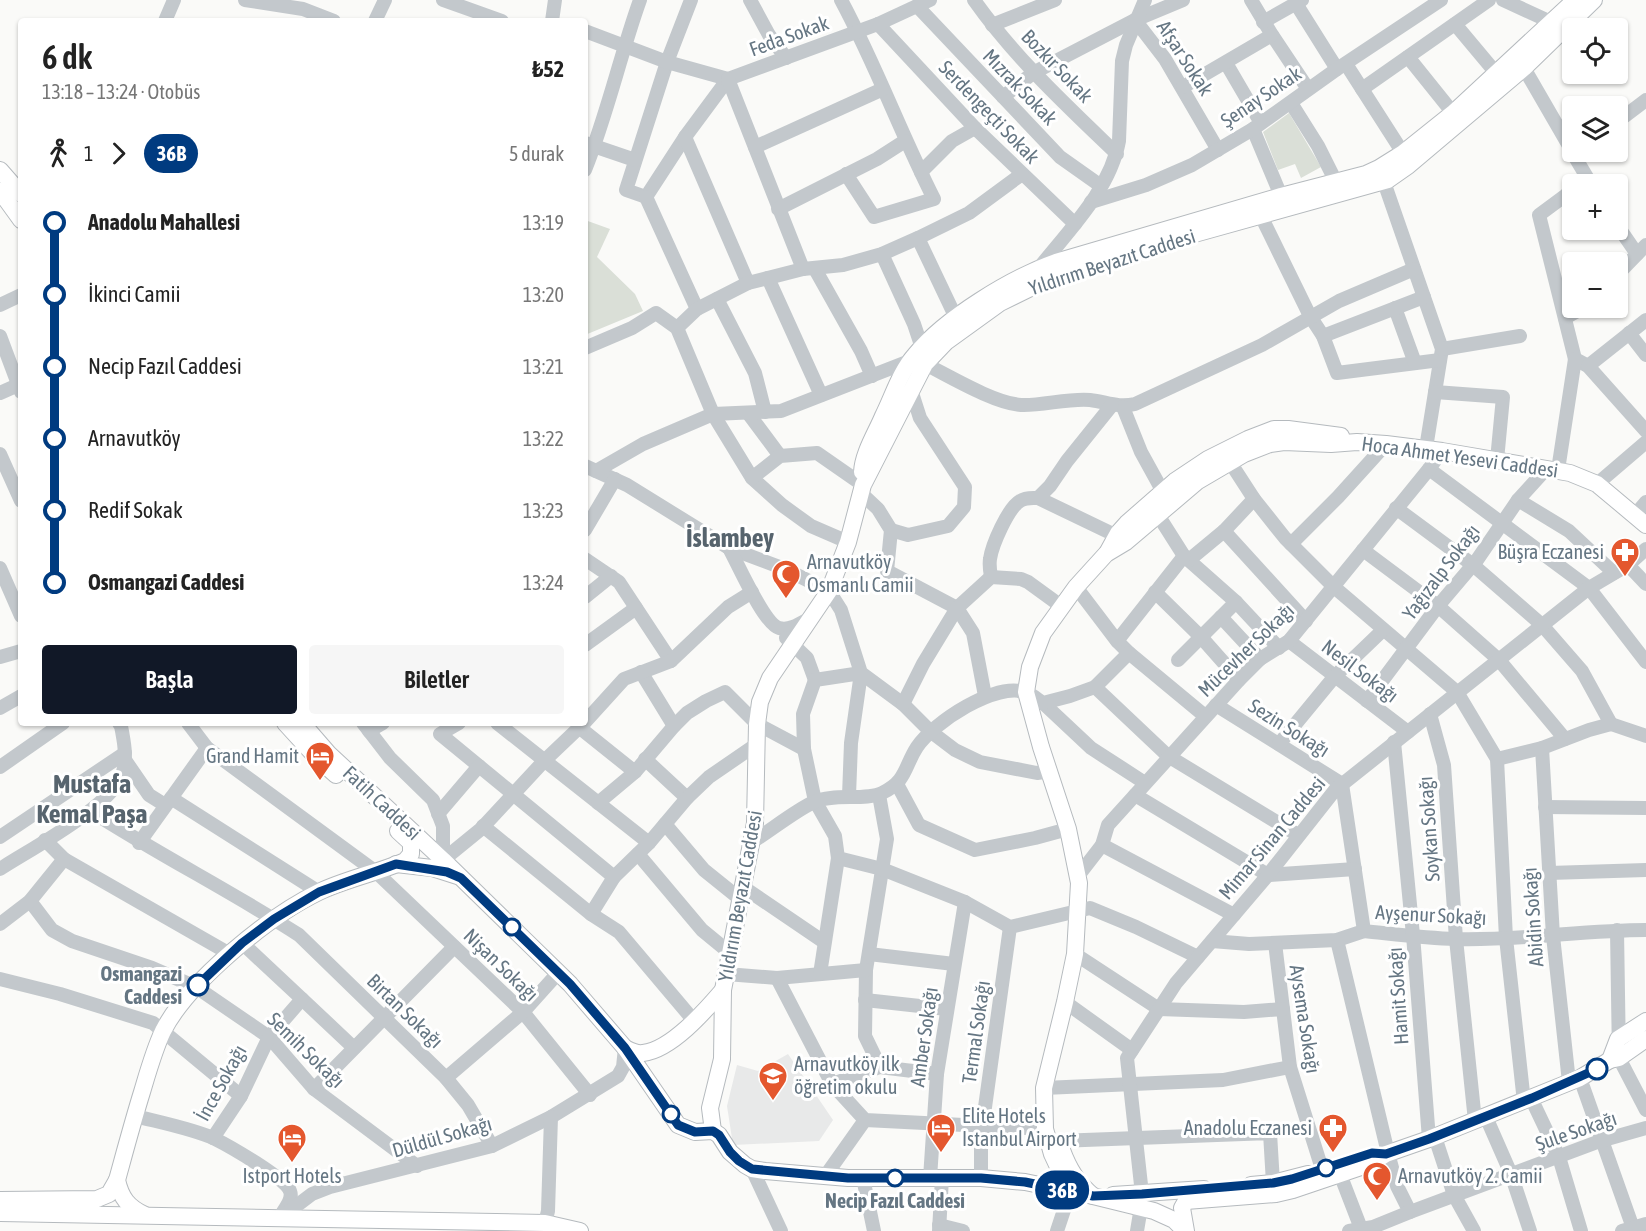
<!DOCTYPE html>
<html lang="tr">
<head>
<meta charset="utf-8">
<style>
  body { margin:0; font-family:"Asap Condensed",sans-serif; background:#f6f6f6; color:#222; height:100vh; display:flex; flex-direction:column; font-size:22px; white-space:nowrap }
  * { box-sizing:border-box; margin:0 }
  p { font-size:20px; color:#767676 }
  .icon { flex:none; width:33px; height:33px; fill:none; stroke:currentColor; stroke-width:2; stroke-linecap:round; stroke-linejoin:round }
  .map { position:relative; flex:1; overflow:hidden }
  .sheet { position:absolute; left:18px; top:18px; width:570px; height:708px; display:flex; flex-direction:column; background:#fff; border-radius:6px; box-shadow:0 2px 4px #0004 }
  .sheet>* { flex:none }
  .badge { padding:0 12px; border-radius:20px; font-size:21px; line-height:39px }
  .controls { position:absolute; left:1562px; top:18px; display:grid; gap:12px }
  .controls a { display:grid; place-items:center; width:66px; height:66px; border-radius:6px; background:#fff; box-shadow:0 2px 4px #0004; font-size:30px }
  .map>.badge { position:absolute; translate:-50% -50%; box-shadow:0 0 0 3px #fff }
  .legs { display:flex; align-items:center; gap:9px; height:66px; padding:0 24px; font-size:20px }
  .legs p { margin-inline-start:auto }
  .overview { display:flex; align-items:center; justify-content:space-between; height:102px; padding:0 24px }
  h1 { font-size:33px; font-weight:600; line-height:45px }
  .action { display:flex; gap:12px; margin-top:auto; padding:12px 24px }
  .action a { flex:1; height:69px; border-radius:6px; background:#111827; color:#fff; font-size:24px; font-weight:600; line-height:69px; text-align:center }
  .action a+a { background:#f6f6f6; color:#222 }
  ul { padding:0 24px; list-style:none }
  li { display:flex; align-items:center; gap:21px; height:72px; font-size:22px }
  li i { display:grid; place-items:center; width:9px; height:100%; margin:0 8px; background:currentColor }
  li i::after { content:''; width:15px; height:15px; margin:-8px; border:4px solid; border-radius:50%; background:#fff }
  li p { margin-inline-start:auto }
  li:first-child i { background:linear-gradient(#0000 50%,currentColor 0) }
  li:last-child i { background:linear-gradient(currentColor 50%,#0000 0) }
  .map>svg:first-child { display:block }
  .built { fill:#e8e9e9 }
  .green { fill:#dadfd7 }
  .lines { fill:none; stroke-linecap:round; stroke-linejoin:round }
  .major-casing { stroke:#b5babe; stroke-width:18 }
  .minor { stroke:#c3c8cc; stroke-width:14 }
  .major { stroke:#fff; stroke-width:16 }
  .line-1-casing { stroke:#fff; stroke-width:14 }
  .line-1 { stroke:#003b80; stroke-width:9 }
  .stop-1-dot { fill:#fff; stroke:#003b80; stroke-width:3 }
  .labels { text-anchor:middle; stroke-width:6; stroke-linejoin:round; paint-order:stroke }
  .street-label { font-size:20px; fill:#657683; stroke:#fff }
  .poi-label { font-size:20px; fill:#657683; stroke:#fff; text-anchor:start }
  .stop-label { font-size:20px; font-weight:bold; fill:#657683; stroke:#fff; text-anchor:end }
  .district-label { font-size:26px; font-weight:bold; fill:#57646e; stroke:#fff }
</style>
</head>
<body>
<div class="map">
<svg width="1646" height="1231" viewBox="0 0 1646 1231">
  <rect width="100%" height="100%" fill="#fafaf8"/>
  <path class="built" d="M788,1054l45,66 -14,21 -86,4 -6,-39 10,-41 21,6z"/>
  <g class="green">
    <path d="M1289,113l32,54 -20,11 -6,-14 -17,6 -15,-38z"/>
    <path d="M585,220l25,9 -13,28 38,37 8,17 -58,24z"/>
  </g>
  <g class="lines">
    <g class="major-casing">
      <g id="major">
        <path d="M0,170l21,24"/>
        <path d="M0,191l21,29"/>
        <path d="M862,472c1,-19 14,-39 21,-56 10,-20 17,-44 32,-61 30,-37 96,-77 141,-93l225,-66 85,-22 13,-6 24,-15 50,-40 122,-113"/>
        <path d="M1107,553l11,-20 9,-10 48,-42 33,-22 40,-20 26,-10h14l53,7"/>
        <path d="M285,723l32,35 19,17"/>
        <path d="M302,723l26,30 115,107 127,124 55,64 53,77 17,7 18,-1 6,4 11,17 15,13 7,4 13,2 83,7h133l44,4 68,14 61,15 20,9 11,11"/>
        <path d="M396,864l36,4 25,8"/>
        <path d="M625,1048c6,3 11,6 18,5 28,-3 62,-42 80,-63"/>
        <path d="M1610,1060l8,-21 28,-18"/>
        <path d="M713,1131l-3,-23 12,-49 1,-69 32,-167 2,-99 3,-22 10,-24 59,-87 19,-49 15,-57 62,-121 21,-22 54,-39 55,-27 136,-41 197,-55 20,-14 116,-98 70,-68"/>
        <path d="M1062,1150c7,19 15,32 31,46"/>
        <path d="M1251,1185l22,-2 35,-9"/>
        <path d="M1043,1186l13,-6 3,-11 -7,-15 -7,-25 -1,-41 21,-86 10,-48 4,-71 -11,-54 -27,-82 -15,-55 4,-25 13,-34 33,-46 30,-33 20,-12 72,-61 46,-27 26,-10 14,-2 47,2 26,-2 29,2 56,7 128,22 27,11 49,41"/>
        <path d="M1113,1195l91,-6"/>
        <path d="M0,1200l97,-1 12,-5 8,-14"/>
        <path d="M0,1213l545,10 35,8"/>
        <path d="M145,1215c-17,-8 -24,-17 -28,-35 8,-29 16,-59 25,-88 6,-20 12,-42 21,-61 25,-49 106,-115 156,-139 27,-13 58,-19 86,-31l6,-7v-11l-13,-12"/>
        <path d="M1186,1231l-4,-23 4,-7 90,-7 17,-4 77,-26 16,-10 43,-15 151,-61 30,-18 9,-2 27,-19"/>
      </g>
    </g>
    <g class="minor">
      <path d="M245,0l58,9 31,12"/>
      <path d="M443,0l59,21"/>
      <path d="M691,0l-24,62 -41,128 20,7 39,-60 43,-58"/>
      <path d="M750,0l19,35 17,23"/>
      <path d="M841,0c35,65 60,134 93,199l-60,18 -28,-43"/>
      <path d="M974,0c41,58 92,105 143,154"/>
      <path d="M1251,0l21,35 36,54"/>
      <path d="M1503,0l48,22"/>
      <path d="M1295,2l42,67"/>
      <path d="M917,6l143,151 41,29"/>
      <path d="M1135,20l30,39 53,91"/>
      <path d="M165,21l9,-21"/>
      <path d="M375,21l10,-21"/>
      <path d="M552,21l3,-21"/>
      <path d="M1263,22l39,-22"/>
      <path d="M878,24l97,104 100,96"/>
      <path d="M1455,24l41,49"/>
      <path d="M992,25l63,-25"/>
      <path d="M585,31l82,31 61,17"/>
      <path d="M1408,57l45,56"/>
      <path d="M1226,63l35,60"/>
      <path d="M1346,64l57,89"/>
      <path d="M1524,68l48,83"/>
      <path d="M728,79l150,-55 52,-24"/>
      <path d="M728,79l75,190"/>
      <path d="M1183,87l89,-52"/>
      <path d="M1362,89l127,-89"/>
      <path d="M1003,97l30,-24 102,-53 48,-20"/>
      <path d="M1291,103l27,43 18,36"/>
      <path d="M1617,122l29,-22"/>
      <path d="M1253,129l28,67"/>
      <path d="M685,137l63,146"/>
      <path d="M585,143l50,17"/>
      <path d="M755,147l128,-58"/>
      <path d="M1572,152l19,32"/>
      <path d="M585,170c22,-55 35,-114 55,-170"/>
      <path d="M921,172l31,-31 23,-13"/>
      <path d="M1384,182l58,167 -16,99"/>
      <path d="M1572,188l-6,7 -27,20 36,144 13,7 58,65"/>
      <path d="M646,197l51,112"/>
      <path d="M1091,202l55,-17 46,-20 61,-36 84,-60 104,-69"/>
      <path d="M778,209l99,-50 28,-18"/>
      <path d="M1261,216l49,100 13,20 14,37 103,-13"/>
      <path d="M1617,225l20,29"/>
      <path d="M918,238l38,80"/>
      <path d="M882,254l32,70 8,24"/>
      <path d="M1039,268c30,-38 71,-78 80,-127l3,-80 4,-16 19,-45"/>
      <path d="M815,269l46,82 11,25"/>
      <path d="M1617,275l29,-30"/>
      <path d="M768,278l53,117"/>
      <path d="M717,299l38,74 10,39"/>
      <path d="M0,305l21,-10"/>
      <path d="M1395,308l20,55"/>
      <path d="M1565,318l18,-10"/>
      <path d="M677,328l20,-19 51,-26 55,-14 40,-4 39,-11 36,-16 51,-25 53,-39"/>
      <path d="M1629,333l17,22"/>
      <path d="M0,336l21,56"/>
      <path d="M1323,336l101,-39"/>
      <path d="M585,348l47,-20 24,-15 21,15 36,86 39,64 30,27 29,21 37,16"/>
      <path d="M1442,349l78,-13"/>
      <path d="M925,364c26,13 69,39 96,41 21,1 47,-7 69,-5 17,2 28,8 45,4l127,-59 77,-44 75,-32"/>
      <path d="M1588,366l58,-46"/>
      <path d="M1435,392l68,5 -6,63"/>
      <path d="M0,393l18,-8"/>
      <path d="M1123,407l18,45 22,40"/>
      <path d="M748,413l32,43"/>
      <path d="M0,454l21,47"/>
      <path d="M1230,462l24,37 31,39 49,49 123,105 40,67 9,179 18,164"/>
      <path d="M585,466l42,19 102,63 56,21 44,22 12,19 20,63 42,31 27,27 25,19 25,12 57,11 13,-2"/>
      <path d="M1429,469l160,119 57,74"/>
      <path d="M1558,470l17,-111"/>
      <path d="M596,471l47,-27 70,-30 68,-3 131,-51"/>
      <path d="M752,478l28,-22 37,-3 46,32"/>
      <path d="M1597,484l49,-42"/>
      <path d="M861,493l17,16 13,21 -4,41 70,37 16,25 12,63"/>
      <path d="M1038,498l79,38"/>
      <path d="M1518,500l51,31 45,42"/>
      <path d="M1396,508l77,57 69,60 40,46 29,53"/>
      <path d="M1158,515l26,41 52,46 43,46"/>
      <path d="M1635,515l11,-13"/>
      <path d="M585,530l30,-51"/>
      <path d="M891,530l17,5 40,-9 16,-19 1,-20 -45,-69 -9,-28"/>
      <path d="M1224,531l82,90"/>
      <path d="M1291,544l47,-47 48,-53"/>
      <path d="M729,548c9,16 35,76 50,80 11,3 22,-5 31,-10"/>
      <path d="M1363,550l75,56 61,54 66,79"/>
      <path d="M585,559l34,23 52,79"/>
      <path d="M1189,560l35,-29 30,-32"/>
      <path d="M1628,565l18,19"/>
      <path d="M0,568l21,48"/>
      <path d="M991,577c-1,-6 -2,-12 -1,-18 2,-14 18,-51 30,-58 6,-4 12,-3 18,-3l12,-12 17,-25 45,-56"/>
      <path d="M1076,587l41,54 12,12 76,63"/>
      <path d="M1155,592l46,45 38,43"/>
      <path d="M585,597l26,-21"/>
      <path d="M1221,617l39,42"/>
      <path d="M786,638l21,20 8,22"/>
      <path d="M1117,641l67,-85"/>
      <path d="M1289,641l119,91"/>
      <path d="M585,645l51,-37"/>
      <path d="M0,657l21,-6"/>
      <path d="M1178,660l58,-58"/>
      <path d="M641,672l33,54"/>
      <path d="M1095,687l73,69 130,79"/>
      <path d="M1367,701l71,-95 39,-46 41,-60 29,-32"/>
      <path d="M1043,703l48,45 54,35"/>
      <path d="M903,704l20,-40 34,-56 34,-31 30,2 7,3 33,24"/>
      <path d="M1216,705l126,79 22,147c30,3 61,7 92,8 64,2 127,-9 190,-9"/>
      <path d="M0,708l21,-12"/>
      <path d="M1430,714l14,51 12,174 19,182"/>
      <path d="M585,722l39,-43 47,-18 57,-54 24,-15"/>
      <path d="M188,723l19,25 169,124 147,140 67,83"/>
      <path d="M363,723l27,35 43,42 10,26v34"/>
      <path d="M459,723l-19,11 174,143"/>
      <path d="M497,723l152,120"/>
      <path d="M577,723l3,5 55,44"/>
      <path d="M369,731l14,-8"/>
      <path d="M1394,742l19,193 16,204"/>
      <path d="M1279,744l56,-68 48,-46"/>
      <path d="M1542,748l11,188 16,146"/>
      <path d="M645,759l42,39"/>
      <path d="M1497,759l45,-11 47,-18 22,-6 35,12"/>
      <path d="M125,760l24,35 16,10"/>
      <path d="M0,767l63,-44"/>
      <path d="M897,784l22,41 56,25 60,-12 33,-9"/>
      <path d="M879,795l8,44 -21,131 -1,66 15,31"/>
      <path d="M1135,795l133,80 87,-6"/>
      <path d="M849,796l2,-53 10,-70 -46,7 -12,34 1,35 11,52 20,35 3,22 44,11 83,33 45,25 80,-19 46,19 62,30"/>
      <path d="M171,798l148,94"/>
      <path d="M598,803l37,-31 39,-46 13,-13 19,-12 19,-9 32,32 47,25"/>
      <path d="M1545,807l101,1"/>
      <path d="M91,811c68,44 140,80 208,124l147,143 22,27 24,41"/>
      <path d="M438,814l41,-48"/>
      <path d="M665,824l39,46 36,29"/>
      <path d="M483,826l108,88 28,18 76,90"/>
      <path d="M0,837l125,-84"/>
      <path d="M45,840l19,19 166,95"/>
      <path d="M752,842c18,-11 44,-32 62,-40 19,-9 51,-1 68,-9 25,-12 22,-26 35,-46 16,-24 80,-67 110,-54 6,2 11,7 16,10l27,-7 25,-9 34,-34"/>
      <path d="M139,843l68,-95"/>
      <path d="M1102,845l132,70"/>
      <path d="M638,854l64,76 28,23"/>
      <path d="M443,860l38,-31 63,-68 40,-38"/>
      <path d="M0,869c29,-19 116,-65 123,-97 4,-15 1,-31 -2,-46l-2,-3"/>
      <path d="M1549,873l97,-3"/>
      <path d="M1078,876l24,-31 6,-20 131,-145 21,-21 29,-18 140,-172 13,-18"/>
      <path d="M743,887l81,55"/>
      <path d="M30,901l22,29 20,11 80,27 44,19 73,50 45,52 103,77"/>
      <path d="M591,914l23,-37 35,-34 38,-45 22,-21 48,-33"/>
      <path d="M0,924l30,-23 34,-42"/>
      <path d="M1617,930l2,128 27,52"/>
      <path d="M1337,940l51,213 9,33 13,26"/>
      <path d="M1212,941l37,3 88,-4 27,-9"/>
      <path d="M1275,943l15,124 32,102"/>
      <path d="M869,954l85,10"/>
      <path d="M1075,954l84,55 85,3 39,-3"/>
      <path d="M726,974l51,4 89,-8"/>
      <path d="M820,974l18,-116"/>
      <path d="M777,978l55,106 33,36 180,9"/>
      <path d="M0,979l60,15 93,29 88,73"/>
      <path d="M302,999l52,49"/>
      <path d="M865,1000l82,9"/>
      <path d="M1065,1002l67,48"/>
      <path d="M446,1078l77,-66 35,-39"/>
      <path d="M1580,1078l53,150"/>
      <path d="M832,1084l48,-17 57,7"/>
      <path d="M1044,1088l179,-8 67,-13"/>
      <path d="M314,1089l140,-142"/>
      <path d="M1531,1098l28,59 22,74"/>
      <path d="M135,1116c23,6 59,13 80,23 14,7 70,39 75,52 3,8 -3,14 -7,21"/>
      <path d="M1486,1117l25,57 19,57"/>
      <path d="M1435,1137l19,58 20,36"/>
      <path d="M213,1138l28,-42 28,-59 33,-38 -60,-56"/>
      <path d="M1058,1141l212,-8 3,50"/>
      <path d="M752,1169l29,62"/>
      <path d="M1340,1174l22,57"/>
      <path d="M826,1175l39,-55"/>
      <path d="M863,1178l11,53"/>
      <path d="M930,1178l7,-104 28,-172"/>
      <path d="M981,1178v-42l29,-209"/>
      <path d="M1142,1194l-15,-136 49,-75 92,-108 67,-85 254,-202 39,-23 18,-16"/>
      <path d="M279,1219l33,-25 18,-7 162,-41 59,-29 67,-41 5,-9 2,-19"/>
      <path d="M545,1223l3,-12 3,-94"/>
      <path d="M939,1225l24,6"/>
      <path d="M939,1231l3,-53"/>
      <path d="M1057,1231l13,-39"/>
      <path d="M1137,1231l4,-24"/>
      <path d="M1349,1231l24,-4 37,-15 190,-71 46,-13"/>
      <path d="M1622,1231l24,-7"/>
    </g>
    <use href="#major" class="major"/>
  </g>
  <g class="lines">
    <g class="line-1-casing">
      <path id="line-1" d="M198,985l44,-42 32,-24 45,-27 77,-28 51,8 14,6 109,106 55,64 53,77 17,7 18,-1 6,4 11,17 9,9 13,8 96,9h133l44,4 68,14 49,-2 131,-11 19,-4 80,-26 14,1 43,-15 103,-41 65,-29"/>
    </g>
    <use href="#line-1" class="line-1"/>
  </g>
  <defs>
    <g id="pharmacy-pin" transform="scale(1.5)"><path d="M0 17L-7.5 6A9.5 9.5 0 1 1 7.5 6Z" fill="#e4572e" stroke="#fff"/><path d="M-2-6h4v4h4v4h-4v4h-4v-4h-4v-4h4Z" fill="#fff"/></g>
    <g id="mosque-pin" transform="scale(1.5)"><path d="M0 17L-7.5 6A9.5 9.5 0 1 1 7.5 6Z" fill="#e4572e" stroke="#fff"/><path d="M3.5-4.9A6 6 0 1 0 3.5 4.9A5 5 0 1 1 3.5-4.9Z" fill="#fff"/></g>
    <g id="hotel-pin" transform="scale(1.5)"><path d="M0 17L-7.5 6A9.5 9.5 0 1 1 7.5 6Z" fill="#e4572e" stroke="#fff"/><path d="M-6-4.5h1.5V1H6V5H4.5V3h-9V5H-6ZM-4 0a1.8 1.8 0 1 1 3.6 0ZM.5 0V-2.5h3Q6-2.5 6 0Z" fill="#fff"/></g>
    <g id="school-pin" transform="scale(1.5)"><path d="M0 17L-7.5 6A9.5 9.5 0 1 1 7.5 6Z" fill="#e4572e" stroke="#fff"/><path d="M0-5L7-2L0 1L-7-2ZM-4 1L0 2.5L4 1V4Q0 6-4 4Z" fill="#fff"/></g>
  </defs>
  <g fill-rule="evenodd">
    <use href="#pharmacy-pin" x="1625" y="552"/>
    <use href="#mosque-pin" x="786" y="574"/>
    <use href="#hotel-pin" x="320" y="756"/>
    <use href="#school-pin" x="773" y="1076"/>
    <use href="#hotel-pin" x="941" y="1128"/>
    <use href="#pharmacy-pin" x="1333" y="1128"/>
    <use href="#hotel-pin" x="292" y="1138"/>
    <use href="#mosque-pin" x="1377" y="1176"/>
  </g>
  <g class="stop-1-dot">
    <circle cx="512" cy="927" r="8"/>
    <circle cx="198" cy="985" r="10"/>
    <circle cx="1597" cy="1069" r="10"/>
    <circle cx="671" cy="1114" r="8"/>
    <circle cx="1326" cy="1168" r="8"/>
    <circle cx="895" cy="1178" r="8"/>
  </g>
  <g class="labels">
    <g class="street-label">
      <text transform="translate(789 36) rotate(-20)" y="7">Feda Sokak</text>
      <text transform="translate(1185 58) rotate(57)" y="7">Afşar Sokak</text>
      <text transform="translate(1057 66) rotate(46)" y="7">Bozkır Sokak</text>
      <text transform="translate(1020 87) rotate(46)" y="7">Mızrak Sokak</text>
      <text transform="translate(1261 97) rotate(-34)" y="7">Şenay Sokak</text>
      <text transform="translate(989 112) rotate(46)" y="7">Serdengeçti Sokak</text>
      <text transform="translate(1112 262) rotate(-18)" y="7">Yıldırım Beyazıt Caddesi</text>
      <text transform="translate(1460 457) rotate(8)" y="7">Hoca Ahmet Yesevi Caddesi</text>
      <text transform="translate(1441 572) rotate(-53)" y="7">Yağızalp Sokağı</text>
      <text transform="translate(1246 650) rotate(-44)" y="7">Mücevher Sokağı</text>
      <text transform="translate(1360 671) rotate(37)" y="7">Nesil Sokağı</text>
      <text transform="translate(1289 728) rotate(32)" y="7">Sezin Sokağı</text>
      <text transform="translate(382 803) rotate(43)" y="7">Fatih Caddesi</text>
      <text transform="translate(1429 829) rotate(-94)" y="7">Soykan Sokağı</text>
      <text transform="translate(1272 838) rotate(-50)" y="7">Mimar Sinan Caddesi</text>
      <text transform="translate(740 896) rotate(-80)" y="7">Yıldırım Beyazıt Caddesi</text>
      <text transform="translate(1431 915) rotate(3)" y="7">Ayşenur Sokağı</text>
      <text transform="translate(1533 917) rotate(-94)" y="7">Abidin Sokağı</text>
      <text transform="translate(501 965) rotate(44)" y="7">Nişan Sokağı</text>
      <text transform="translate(1398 996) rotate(-94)" y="7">Hamit Sokağı</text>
      <text transform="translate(405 1011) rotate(44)" y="7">Birtan Sokağı</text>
      <text transform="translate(1305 1019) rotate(81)" y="7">Aysema Sokağı</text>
      <text transform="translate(976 1032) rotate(-82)" y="7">Termal Sokağı</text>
      <text transform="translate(924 1037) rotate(-82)" y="7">Amber Sokağı</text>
      <text transform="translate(306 1050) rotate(44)" y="7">Semih Sokağı</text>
      <text transform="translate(221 1083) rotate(-61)" y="7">İnce Sokağı</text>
      <text transform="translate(1576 1131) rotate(-19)" y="7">Şule Sokağı</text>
      <text transform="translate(442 1137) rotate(-16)" y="7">Düldül Sokağı</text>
    </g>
    <g class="poi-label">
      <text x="1604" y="559" text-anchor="end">Büşra Eczanesi</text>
      <text x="807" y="569">Arnavutköy<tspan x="807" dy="23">Osmanlı Camii</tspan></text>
      <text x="299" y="763" text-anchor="end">Grand Hamit</text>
      <text x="794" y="1071">Arnavutköy ilk<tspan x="794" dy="23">öğretim okulu</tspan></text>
      <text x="962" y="1123">Elite Hotels<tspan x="962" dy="23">Istanbul Airport</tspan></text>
      <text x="1312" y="1135" text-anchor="end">Anadolu Eczanesi</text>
      <text x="292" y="1183" text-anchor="middle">Istport Hotels</text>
      <text x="1398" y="1183">Arnavutköy 2. Camii</text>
    </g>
    <g class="stop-label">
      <text x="182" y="981">Osmangazi<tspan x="182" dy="23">Caddesi</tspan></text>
      <text x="895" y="1208" text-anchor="middle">Necip Fazıl Caddesi</text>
    </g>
    <g class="district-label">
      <text x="730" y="547">İslambey</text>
      <text x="92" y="793">Mustafa<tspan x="92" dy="30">Kemal Paşa</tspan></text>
    </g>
  </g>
</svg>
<div class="controls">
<a><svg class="icon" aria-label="locate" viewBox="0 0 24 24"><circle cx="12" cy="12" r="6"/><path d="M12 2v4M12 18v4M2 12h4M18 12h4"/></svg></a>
<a><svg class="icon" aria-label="layers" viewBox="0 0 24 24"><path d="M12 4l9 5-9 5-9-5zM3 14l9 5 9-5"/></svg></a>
<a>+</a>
<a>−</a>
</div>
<b class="badge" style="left:1062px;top:1190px;background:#003b80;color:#fff">36B</b>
<section class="sheet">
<div class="overview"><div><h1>6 dk</h1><p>13:18 – 13:24 · Otobüs</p></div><b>₺52</b></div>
<div class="legs"><svg class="icon" aria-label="walk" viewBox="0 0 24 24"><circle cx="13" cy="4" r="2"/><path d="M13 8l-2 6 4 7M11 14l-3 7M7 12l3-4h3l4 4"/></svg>1<svg class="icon" aria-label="forward" viewBox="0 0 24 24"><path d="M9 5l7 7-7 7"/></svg><b class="badge" style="background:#003b80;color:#fff">36B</b><p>5 durak</p></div>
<ul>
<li><i style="color:#003b80"></i><b>Anadolu Mahallesi</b><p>13:19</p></li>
<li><i style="color:#003b80"></i><span>İkinci Camii</span><p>13:20</p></li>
<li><i style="color:#003b80"></i><span>Necip Fazıl Caddesi</span><p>13:21</p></li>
<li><i style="color:#003b80"></i><span>Arnavutköy</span><p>13:22</p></li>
<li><i style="color:#003b80"></i><span>Redif Sokak</span><p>13:23</p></li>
<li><i style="color:#003b80"></i><b>Osmangazi Caddesi</b><p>13:24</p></li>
</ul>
<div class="action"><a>Başla</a><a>Biletler</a></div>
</section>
</div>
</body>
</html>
